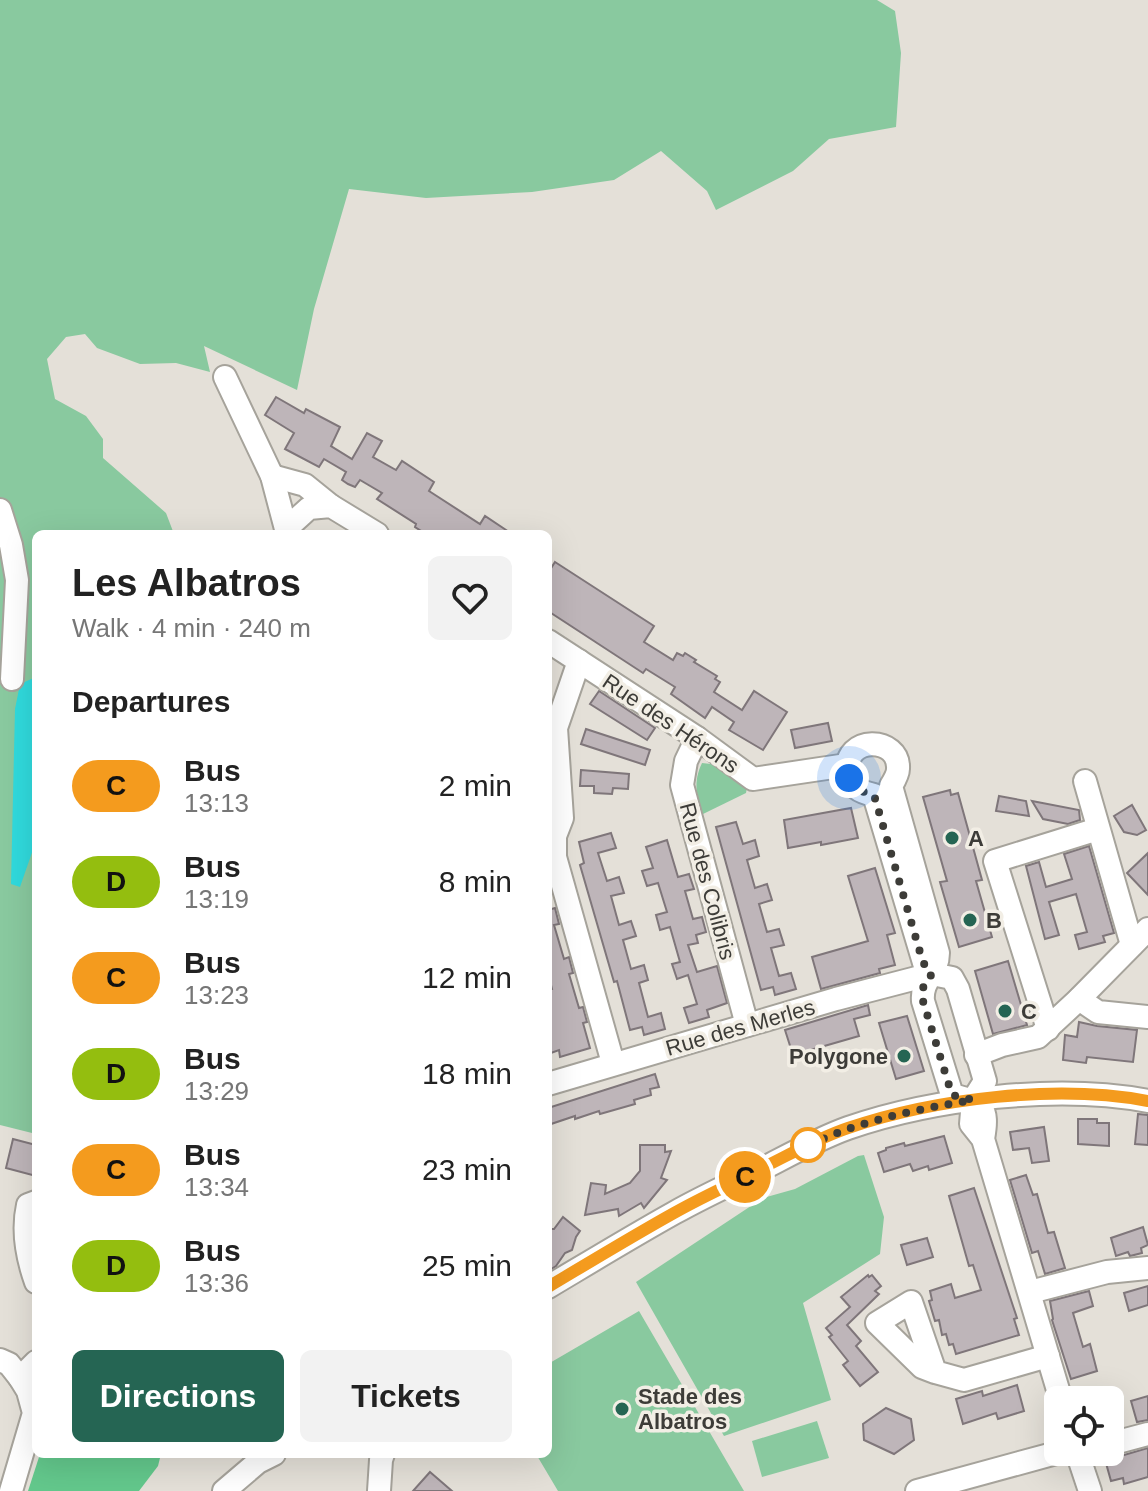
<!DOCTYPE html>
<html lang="en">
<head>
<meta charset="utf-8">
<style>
  body { margin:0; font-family:Arial,sans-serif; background:#f2f2f2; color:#222; height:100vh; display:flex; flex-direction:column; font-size:30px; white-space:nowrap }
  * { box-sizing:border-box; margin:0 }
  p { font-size:26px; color:#767676 }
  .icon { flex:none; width:44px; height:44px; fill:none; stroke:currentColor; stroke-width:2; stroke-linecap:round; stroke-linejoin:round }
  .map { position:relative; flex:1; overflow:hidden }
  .panel { position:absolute; left:32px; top:530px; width:520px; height:928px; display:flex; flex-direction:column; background:#fff; border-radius:12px; box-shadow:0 8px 32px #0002 }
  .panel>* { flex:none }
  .badge { padding:0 16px; border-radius:26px; font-size:28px; line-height:52px }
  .fabs { position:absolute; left:1044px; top:1386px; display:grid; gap:16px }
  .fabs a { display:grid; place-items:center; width:80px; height:80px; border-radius:12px; background:#fff; box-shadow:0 8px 32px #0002; font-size:40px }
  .you { position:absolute; width:40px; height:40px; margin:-20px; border:6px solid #fff; border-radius:50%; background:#1a73e8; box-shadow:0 0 0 12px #1a73e833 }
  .map>.badge { position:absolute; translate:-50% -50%; box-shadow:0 0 0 4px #fff }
  h2 { padding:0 40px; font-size:30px; line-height:72px }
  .round { display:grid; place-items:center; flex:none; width:84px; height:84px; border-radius:12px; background:#f2f2f2 }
  .overview { display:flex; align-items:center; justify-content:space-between; height:136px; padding:0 40px }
  h1 { font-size:38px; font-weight:800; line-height:60px }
  .action { display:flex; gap:16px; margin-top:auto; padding:16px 40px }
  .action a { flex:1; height:92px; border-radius:12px; background:#256553; color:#fff; font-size:32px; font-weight:800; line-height:92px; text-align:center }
  .action a+a { background:#f2f2f2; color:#222 }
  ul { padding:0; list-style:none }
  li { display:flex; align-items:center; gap:24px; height:96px; padding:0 40px }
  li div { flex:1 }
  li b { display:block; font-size:30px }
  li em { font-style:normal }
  li .badge { min-width:88px; font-weight:700; text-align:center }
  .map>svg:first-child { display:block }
  .green { fill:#89c99f }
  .forest { fill:#63c88c }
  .water { fill:#30dadd }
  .building { fill:#beb5b9; stroke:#7f767a; stroke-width:2 }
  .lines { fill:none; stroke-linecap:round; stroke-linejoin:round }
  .minor-casing { stroke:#a6a39b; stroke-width:26 }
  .minor { stroke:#fff; stroke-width:22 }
  .line-casing { stroke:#fff; stroke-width:18 }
  .line { stroke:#f49b1e; stroke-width:12 }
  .walk { stroke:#3d3c38; stroke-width:8; stroke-dasharray:0 14.4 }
  .poi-dot { fill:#256553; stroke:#f2eee5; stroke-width:3 }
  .stop-dot { fill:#fff; stroke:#f49b1e; stroke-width:4 }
  .labels { text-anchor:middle; stroke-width:7; stroke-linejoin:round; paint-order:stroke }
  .street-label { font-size:22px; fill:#3d3c38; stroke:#f2eee5 }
  .poi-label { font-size:22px; font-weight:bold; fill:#3d3c38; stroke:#f2eee5; text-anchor:start }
</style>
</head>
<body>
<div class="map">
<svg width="1148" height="1491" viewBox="0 0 1148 1491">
  <rect width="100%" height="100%" fill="#e4e0d8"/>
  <g class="green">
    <path d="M0,0h877l18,11 6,42 -5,74 -67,12 -36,32 -77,39 -9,-19 -46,-40 -47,29 -82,12 -106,6 -77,-9 -35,120 -17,81 -93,-44 6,26 -34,-9 -36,1 -43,-16 -12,-14 -19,3 -19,22 8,40 31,17 17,23v19l63,55 8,21h-138v600l-36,-9z"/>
    <path d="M702,763l9,1 36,24 -1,5 -43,21c-7,-19 -10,-32 -1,-51z"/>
    <path d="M864,1155l20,62 -4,37 -77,49 28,97 -107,36 -88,-154 127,-84 32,-9 63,-33z"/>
    <path d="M639,1311l105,180h-186l-22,-37h12v-90z"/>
    <path d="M817,1421l12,37 -67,19 -10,-36z"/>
  </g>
  <path class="forest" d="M40,1454h121l-3,12 -19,25h-111z"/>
  <path class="water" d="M36,677v164l-16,46 -9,-3 4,-175 5,-25z"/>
  <g class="building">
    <path d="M276,397l28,16 2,-4 34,18 -9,19 21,13 15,-26 15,8 -9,16 23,13 6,-9 32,21 -5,9 51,33 5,-8 27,18h-86l-11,-7 1,-3 -39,-25 5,-6 -22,-13 -5,7 -7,-3 -6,-4 4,-8 -22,-13 -5,8 -34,-18 9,-16 -29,-18z"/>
    <path d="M555,562l99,64 -10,16 29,18 4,-7 6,3 2,-3 11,7 -2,2 23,14 -2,3 5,3 -6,10 28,18 12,-19 33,21 -24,38 -34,-20 5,-8 -22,-15 -7,11 -34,-24 4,-7 -29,-18 -3,4 -95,-62v-38z"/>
    <path d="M599,691l56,37 -8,12 -57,-36z"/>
    <path d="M828,723l4,18 -37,7 -4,-18z"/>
    <path d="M586,729l64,21 -5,15 -64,-21z"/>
    <path d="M581,770l48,4 -1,15 -15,-1 -1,6 -18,-1v-7h-14z"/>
    <path d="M950,790l1,5 7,-2 24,87 -6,1 16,56 -33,10 -19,-65 7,-1 -24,-84z"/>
    <path d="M999,796l27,5 3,15 -33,-5z"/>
    <path d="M1032,801l47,9 1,10 -12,4 -25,-5z"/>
    <path d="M1132,805l14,25 -9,5 -13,-3 -10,-16z"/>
    <path d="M851,808l7,30 -37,7v-3l-33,6 -4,-28z"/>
    <path d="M736,822l7,22 12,-4 4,16 -12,4 8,28 12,-4 5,16 -13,4 8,28 12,-3 5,16 -13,3 8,28 12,-3 5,16 -21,6 -2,-8 -12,3 -45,-163z"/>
    <path d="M611,833l5,15 -18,5 9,28 12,-4 5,16 -13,3 8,29 12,-4 5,15 -13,4 8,29 13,-4 4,15 -9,3 9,34 13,-4 4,16 -21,6 -2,-8 -12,3 -13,-49 -3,1 -34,-117 4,-2 -5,-21z"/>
    <path d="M667,840l11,37 11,-3 5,15 -9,2 8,28 9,-2 4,15 -10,3 2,8 -10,2 9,27 20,-6 10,37 -20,7 2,7 -20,6 -5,-15 13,-4 -9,-29 -11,4 -5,-15 8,-2 -10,-35 -10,3 -4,-15 11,-3 -9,-29 -11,3 -5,-15 11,-3 -7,-21z"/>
    <path d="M1089,846l25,87 -11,3 2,6 -26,7 -4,-14 12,-3 -11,-38 -27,8 10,33 -14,4 -19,-73 13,-4 7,25 26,-8 -8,-25z"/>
    <path d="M1148,853v42l-21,-22z"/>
    <path d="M875,868l20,65 -8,2 8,30 -16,4 1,4 -59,16 -9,-32 56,-16 -20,-65z"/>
    <path d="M555,908l4,16 -5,1 10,34 5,-2 4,16 -4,1 10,34 4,-1 4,15 -4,1 7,25 -30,9 -1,-7 -11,4v-64l4,-1 -4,-16v-63z"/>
    <path d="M1008,961l19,64 -34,9 -18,-63z"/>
    <path d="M868,1005l2,10 -16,4 5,17 -66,19 -8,-25z"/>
    <path d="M907,1016l17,55 -28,8 -17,-56z"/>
    <path d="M1079,1022l18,4 40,4 -4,32 -46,-5 -1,6 -23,-3 2,-25 12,2z"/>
    <path d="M655,1074l4,13 -9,2 1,6 -17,5 1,4 -35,10 -1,-3 -24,8v-3l-27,9v-17z"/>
    <path d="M1138,1114l10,1v30l-13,-1z"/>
    <path d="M1078,1119h19v4h12v23l-31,-2z"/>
    <path d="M1044,1127l5,34 -17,2 -3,-15 -16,2 -3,-18z"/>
    <path d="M944,1136l8,27 -23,7 -1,-4 -15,5 -3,-7 -26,8 -6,-19 8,-3v-2l18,-5 1,3z"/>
    <path d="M13,1139l23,6v31l-30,-8z"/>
    <path d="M640,1145h25v7l6,-1 -10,27 6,2 -23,28 -3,-5 -22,13 -1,-7 -33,6 6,-32 15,2 -1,9 25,-11 10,-12z"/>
    <path d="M1026,1175l7,20 4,-1 11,39 6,-1 11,36 -20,6 -7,-23 -6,2 -22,-73z"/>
    <path d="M974,1188l39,118 4,12 -3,1 5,16 -63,19 -3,-10 -4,1 -3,-11 -4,1 -3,-15 -4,1 -6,-20 3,-1 -2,-9 21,-7 4,14 26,-8 -8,-25 -4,1 -20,-70z"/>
    <path d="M563,1217l17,14 -4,6 -4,13 -7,3 -9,13 -8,5v-42h6z"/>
    <path d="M1143,1227l5,18 -7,3 1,5 -12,3 -2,-4 -12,4 -5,-18z"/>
    <path d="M927,1238l6,19 -26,8 -6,-20z"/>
    <path d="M868,1275l1,2 3,-2 9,11 -6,5 4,3 -32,31 14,16 -5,5 22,26 -18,14 -17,-21 5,-4 -19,-24 3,-2 -6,-7 24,-21 -9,-10z"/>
    <path d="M1148,1286v19l-19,6 -5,-18z"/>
    <path d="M1089,1291l4,15 -20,7 10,34 7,-3 7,27 -26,8 -19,-59 1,-1 -3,-18z"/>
    <path d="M1017,1385l7,26 -26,8 -2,-6 -33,11 -7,-25 26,-8 1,5z"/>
    <path d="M1148,1396v24l-11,2 -6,-21z"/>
    <path d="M886,1408l25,11 3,21 -20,14 -30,-14 -1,-16z"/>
    <path d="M1148,1448v29l-24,7 -1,-6 -12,3 -7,-25 10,2z"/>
    <path d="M430,1472l22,19h-39z"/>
  </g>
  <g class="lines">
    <g class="minor-casing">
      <g id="minor">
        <path d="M225,377l47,99 14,53"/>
        <path d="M272,476l33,9 26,21"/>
        <path d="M0,510l11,35 6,35 -5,99"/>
        <path d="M287,534l-1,-5 23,-21 22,-2 46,28"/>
        <path d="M548,641l149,97 56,41 94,-14"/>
        <path d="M579,661l-23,67 6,90 -7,18v21l58,206"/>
        <path d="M697,738l-11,23 -4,24 65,240"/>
        <path d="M1085,781l47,164"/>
        <path d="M1079,999l19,13 50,5"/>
        <path d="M1048,1029l-53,-168 103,-32"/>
        <path d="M976,1055l26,-10 36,-8 41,-38 69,-70"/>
        <path d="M548,1084l288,-85 96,-25"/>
        <path d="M983,1139c6,-33 -1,-36 -31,-44l-29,-94c-2,-22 15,-27 15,-48l-47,-167c3,-5 7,-12 7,-17 2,-33 -55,-34 -50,3 2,15 12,20 26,23l51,171 7,8 20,4 6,11 27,92 -12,19 -2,24 12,15 78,261"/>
        <path d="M36,1202l-8,3c-6,27 -1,52 8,77"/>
        <path d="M548,1287c42,-25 83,-50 126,-74 30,-17 61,-31 92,-46 27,-14 54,-29 82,-39 87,-30 210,-44 300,-27"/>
        <path d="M1030,1292l77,-20 41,-4"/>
        <path d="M0,1360l9,4 11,14 8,13 6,22 -23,78"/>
        <path d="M935,1372l-13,-5 -45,-44 34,-21 24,70 29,8 84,-24"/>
        <path d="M20,1378l16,-16"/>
        <path d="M1110,1444l38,-10"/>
        <path d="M1077,1452l13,39"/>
        <path d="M224,1491l34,-29 16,-8"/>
        <path d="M379,1491l2,-31 2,-6"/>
        <path d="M917,1491l143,-39"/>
      </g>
    </g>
    <use href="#minor" class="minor"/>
  </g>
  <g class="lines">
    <g class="line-casing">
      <path id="line" d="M548,1287c42,-25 83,-50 126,-74 28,-16 58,-29 86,-44 29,-14 58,-31 88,-41 88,-30 209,-44 300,-27"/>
    </g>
    <use href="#line" class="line"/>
    <path class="walk" d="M808,1145l-5,3c54,-27 110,-38 170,-48l-21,-5 -29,-94c-2,-13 1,-18 9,-27l-7,-8 -3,-7 -48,-164c-12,-3 -19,-6 -25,-17"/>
  </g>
  <g class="poi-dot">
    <circle cx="952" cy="838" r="8"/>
    <circle cx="970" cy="920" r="8"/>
    <circle cx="1005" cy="1011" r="8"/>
    <circle cx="904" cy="1056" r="8"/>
    <circle cx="622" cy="1409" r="8"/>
  </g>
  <circle class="stop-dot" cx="808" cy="1145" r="16"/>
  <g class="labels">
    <g class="street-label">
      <text transform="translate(671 723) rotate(34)" y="8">Rue des Hérons</text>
      <text transform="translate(708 881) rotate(75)" y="8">Rue des Colibris</text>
      <text transform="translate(740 1027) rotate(-16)" y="8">Rue des Merles</text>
    </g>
    <g class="poi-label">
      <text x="968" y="846">A</text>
      <text x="986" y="928">B</text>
      <text x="1021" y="1019">C</text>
      <text x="888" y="1064" text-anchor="end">Polygone</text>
      <text x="638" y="1404">Stade des<tspan x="638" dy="25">Albatros</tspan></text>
    </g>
  </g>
</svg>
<div class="fabs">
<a><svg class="icon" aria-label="locate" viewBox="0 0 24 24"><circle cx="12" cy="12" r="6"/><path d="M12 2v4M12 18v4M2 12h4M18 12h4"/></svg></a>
</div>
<div class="you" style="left:849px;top:778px"></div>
<b class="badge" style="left:745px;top:1177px;background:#f49b1e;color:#111">C</b>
<section class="panel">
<div class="overview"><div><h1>Les Albatros</h1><p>Walk · 4 min · 240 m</p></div><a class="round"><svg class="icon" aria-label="heart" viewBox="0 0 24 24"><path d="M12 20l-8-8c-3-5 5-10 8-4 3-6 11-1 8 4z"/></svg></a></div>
<h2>Departures</h2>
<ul>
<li><span class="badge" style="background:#f49b1e;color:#111">C</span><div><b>Bus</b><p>13:13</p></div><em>2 min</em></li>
<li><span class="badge" style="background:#94be0f;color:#111">D</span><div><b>Bus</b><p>13:19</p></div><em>8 min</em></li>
<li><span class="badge" style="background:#f49b1e;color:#111">C</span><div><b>Bus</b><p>13:23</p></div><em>12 min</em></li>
<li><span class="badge" style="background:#94be0f;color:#111">D</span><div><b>Bus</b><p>13:29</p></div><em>18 min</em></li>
<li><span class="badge" style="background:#f49b1e;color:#111">C</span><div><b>Bus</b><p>13:34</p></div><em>23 min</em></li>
<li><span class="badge" style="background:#94be0f;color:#111">D</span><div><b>Bus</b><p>13:36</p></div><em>25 min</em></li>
</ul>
<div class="action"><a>Directions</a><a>Tickets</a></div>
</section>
</div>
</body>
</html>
